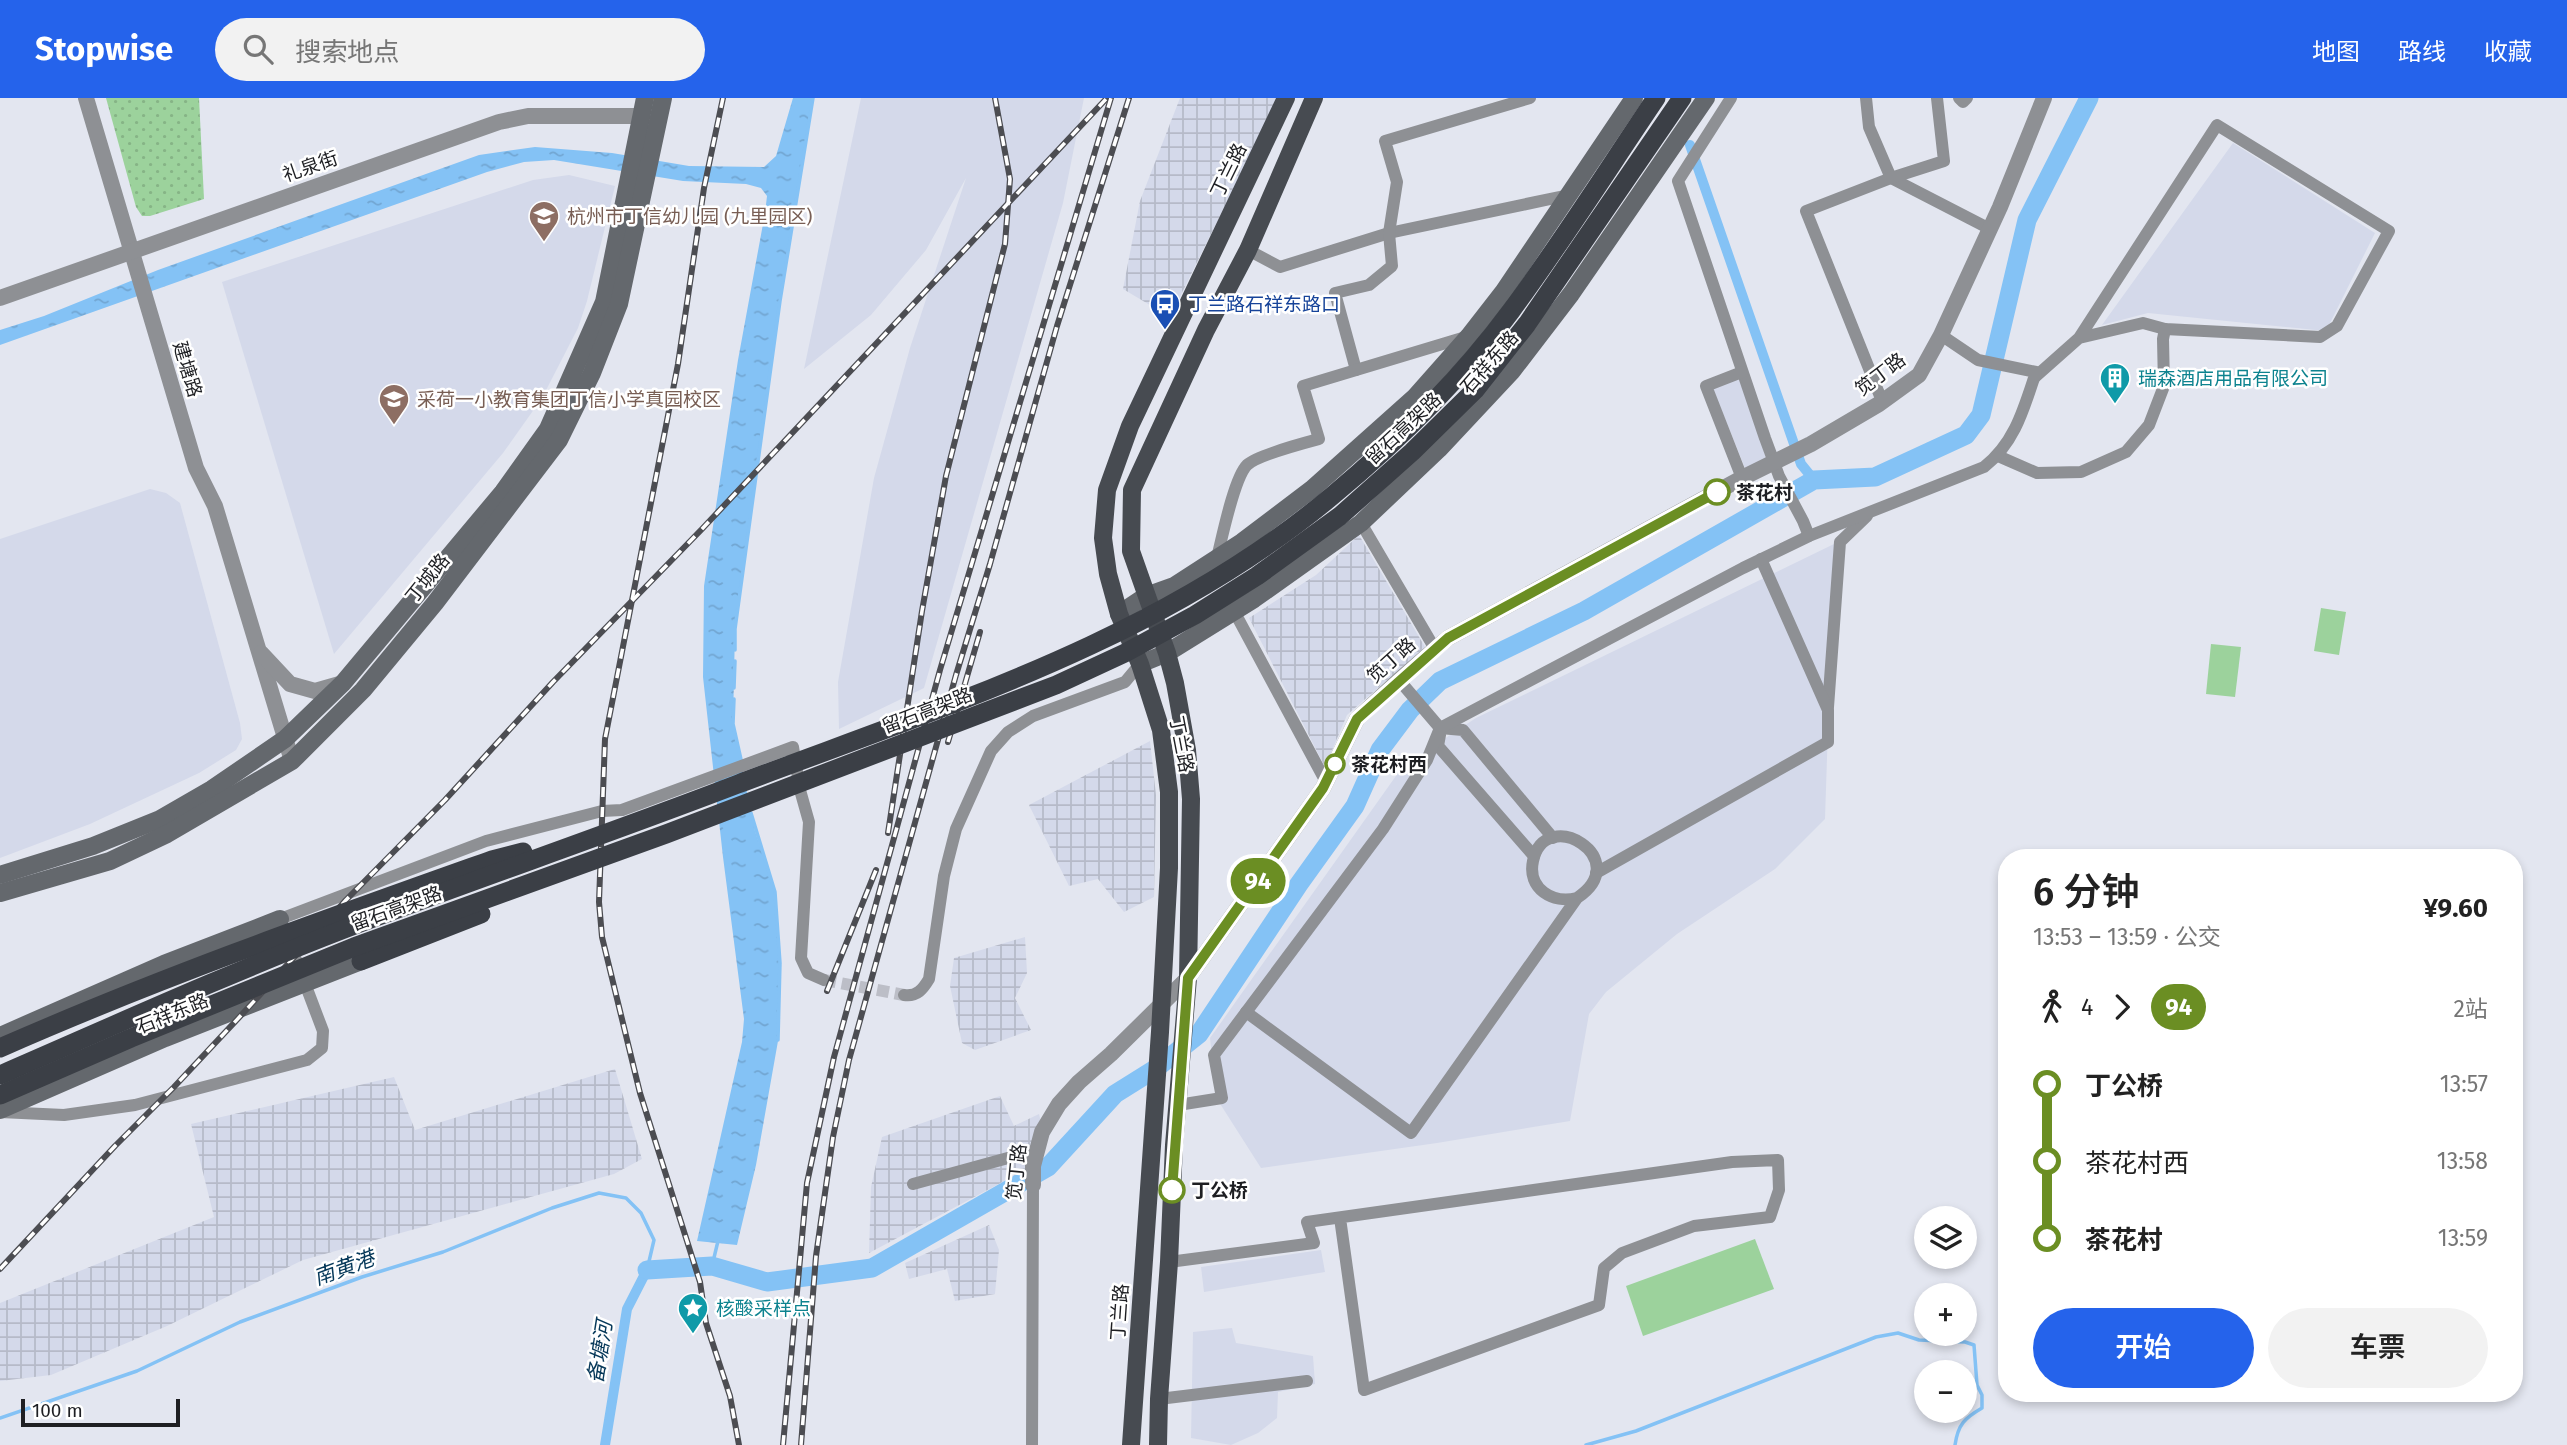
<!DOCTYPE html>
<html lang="zh">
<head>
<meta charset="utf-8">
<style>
  body { margin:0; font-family:"Fira Sans","Noto Sans SC",sans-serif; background:#f2f2f2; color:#222; height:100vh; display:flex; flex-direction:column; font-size:26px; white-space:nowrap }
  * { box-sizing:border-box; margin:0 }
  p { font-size:23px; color:#767676 }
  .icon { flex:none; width:38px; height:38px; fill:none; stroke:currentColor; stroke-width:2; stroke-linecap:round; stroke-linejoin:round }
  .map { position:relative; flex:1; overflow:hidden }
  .drawer { position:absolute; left:1998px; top:751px; width:525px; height:553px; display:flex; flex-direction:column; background:#fff; border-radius:28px; box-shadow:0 4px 10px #0003 }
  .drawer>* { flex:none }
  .badge { padding:0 14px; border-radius:23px; font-size:24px; line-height:46px }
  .buttons { position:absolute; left:1914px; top:1108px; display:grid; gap:14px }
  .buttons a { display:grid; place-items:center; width:63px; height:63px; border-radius:50%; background:#fff; box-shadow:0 4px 10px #0003; font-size:35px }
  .scale { position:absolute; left:21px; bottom:18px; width:159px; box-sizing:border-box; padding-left:7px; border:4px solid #1e1f23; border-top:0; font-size:19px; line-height:24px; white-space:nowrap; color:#1e1f23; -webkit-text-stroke:5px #fff; paint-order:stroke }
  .map>.badge { position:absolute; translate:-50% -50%; box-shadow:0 0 0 4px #fff }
  .legs { display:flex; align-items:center; gap:10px; height:77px; padding:0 35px; font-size:23px }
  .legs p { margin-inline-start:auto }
  .overview { display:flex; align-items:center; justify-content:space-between; height:119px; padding:0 35px }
  h1 { font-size:38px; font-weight:600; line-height:52px }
  .button { display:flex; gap:14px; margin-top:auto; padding:14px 35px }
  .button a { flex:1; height:80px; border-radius:42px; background:#2563eb; color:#fff; font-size:28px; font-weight:600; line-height:80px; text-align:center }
  .button a+a { background:#f2f2f2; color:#222 }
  ul { padding:0 35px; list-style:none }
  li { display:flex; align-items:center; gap:24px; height:77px; font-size:26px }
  li i { display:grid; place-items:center; width:10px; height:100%; margin:0 9px; background:currentColor }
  li i::after { content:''; width:18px; height:18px; margin:-9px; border:5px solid; border-radius:50%; background:#fff }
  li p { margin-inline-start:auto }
  li:first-child i { background:linear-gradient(#0000 50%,currentColor 0) }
  li:last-child i { background:linear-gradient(currentColor 50%,#0000 0) }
  header { display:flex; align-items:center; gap:42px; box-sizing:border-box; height:98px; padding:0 35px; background:#2563eb; color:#fff }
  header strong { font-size:33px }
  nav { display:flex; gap:38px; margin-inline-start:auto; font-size:24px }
  .search { width:490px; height:63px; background:#f2f2f2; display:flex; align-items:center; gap:18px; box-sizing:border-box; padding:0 24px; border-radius:38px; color:#767676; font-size:26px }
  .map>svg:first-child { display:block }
  .built { fill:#d4d9ea }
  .industrial { fill:url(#industrial-grid) }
  .green { fill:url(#green-dots) }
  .pitch { fill:#9cd29c }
  .water { fill:url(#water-ripples) }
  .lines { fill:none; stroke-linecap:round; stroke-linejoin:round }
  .stream { stroke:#84c2f5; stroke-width:3.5 }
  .canal { stroke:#84c2f5; stroke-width:10 }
  .river { stroke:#84c2f5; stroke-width:19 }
  .minor-tunnel { stroke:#bcbec7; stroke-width:12; stroke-dasharray:12 6; stroke-linecap:butt }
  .minor { stroke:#8e9094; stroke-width:12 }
  .tertiary { stroke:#8e9094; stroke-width:16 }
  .secondary { stroke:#64686d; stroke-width:18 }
  .primary { stroke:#474b51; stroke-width:18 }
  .rail-casing { stroke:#4c4d52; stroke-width:6 }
  .rail { stroke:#fff; stroke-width:3.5; stroke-dasharray:10; stroke-linecap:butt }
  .trunk-bridge { stroke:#3b3f46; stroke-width:19 }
  .line-1-casing { stroke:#fff; stroke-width:16 }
  .line-1 { stroke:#6b8e23; stroke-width:10 }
  .stop-1-dot { fill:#fff; stroke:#6b8e23; stroke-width:3.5 }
  .labels { text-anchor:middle; stroke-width:5; stroke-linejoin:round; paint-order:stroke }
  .street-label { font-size:19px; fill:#1e1f23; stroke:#fff }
  .education-label { font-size:19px; fill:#785e54; stroke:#fff; text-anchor:start }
  .transit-label { font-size:19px; fill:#164399; stroke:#fff; text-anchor:start }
  .culture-label { font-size:19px; fill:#0d838f; stroke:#fff; text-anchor:start }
  .stop-label { font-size:19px; font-weight:bold; fill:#1e1f23; stroke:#fff; text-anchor:start }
  .water-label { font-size:21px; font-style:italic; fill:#063859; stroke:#fff }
</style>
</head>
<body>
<header>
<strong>Stopwise</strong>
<div class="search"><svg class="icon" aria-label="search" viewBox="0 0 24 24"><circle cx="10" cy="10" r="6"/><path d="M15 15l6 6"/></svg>搜索地点</div>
<nav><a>地图</a><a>路线</a><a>收藏</a></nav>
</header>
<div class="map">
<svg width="2567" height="1347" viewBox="0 0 2567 1347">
  <defs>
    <pattern id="industrial-grid" width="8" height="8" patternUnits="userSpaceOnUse" patternTransform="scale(1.75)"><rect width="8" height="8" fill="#d4d9ea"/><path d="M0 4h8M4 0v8" fill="none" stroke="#b6bac8"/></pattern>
    <pattern id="green-dots" width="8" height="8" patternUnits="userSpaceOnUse" patternTransform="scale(1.75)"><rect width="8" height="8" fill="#9cd29c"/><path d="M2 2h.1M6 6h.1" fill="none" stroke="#86b486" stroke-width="1.8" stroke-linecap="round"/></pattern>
    <pattern id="water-ripples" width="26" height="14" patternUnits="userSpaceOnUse" patternTransform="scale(1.75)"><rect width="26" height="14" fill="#84c2f5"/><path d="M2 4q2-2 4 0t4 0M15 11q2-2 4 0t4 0" fill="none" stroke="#72a6d2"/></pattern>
  </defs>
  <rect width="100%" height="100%" fill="#e3e6f0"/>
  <g class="built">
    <path d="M861,0h223l-21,105 -139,485 -85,41 -1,-47 36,-204 36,-130 56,-170 -40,72 -55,65 -67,54z"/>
    <path d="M2233,45l142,90 -49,98 -178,-18 -46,12z"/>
    <path d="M569,77l46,11 -28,115 -9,27 -36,70 -39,55 -169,201 -112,-372 311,-102z"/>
    <path d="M1740,280l27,83 -20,12 -34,-84z"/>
    <path d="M150,391l16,4 14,10 60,220 2,16 -6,11 -37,23 -109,51 -90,34v-319z"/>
    <path d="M1834,446l-9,275 -50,50 -98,65 -71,58 -17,22 -19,107 -133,22 -176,25 -44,-69 -7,-61 193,-272 73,-48z"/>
    <path d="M1321,1152l4,22 -121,20 -3,-25z"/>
    <path d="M1232,1230l4,15 77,13 2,28 -37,8 -1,26 -19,15 -27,12 -40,-7 2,-106z"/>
  </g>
  <g class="industrial">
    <path d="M1180,0h98l-108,219 -47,-28 17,-88z"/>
    <path d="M1359,437l66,112 -78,68 -22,52 -76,-149 67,-43z"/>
    <path d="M1150,643l6,54 -2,102 -30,15 -26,-33 -29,7 -40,-81z"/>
    <path d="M1025,839l2,36 -12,25 16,32 -56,20 -13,-7 -12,-57 4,-28z"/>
    <path d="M615,971l27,90 -28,15 -311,86 -136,66 -116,49 -51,6v-78l214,-86 -23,-93 203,-47 21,53z"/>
    <path d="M1000,998l14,30 25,-12 2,8 -10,22 -6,26 -156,83 2,-66 11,-50z"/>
    <path d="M989,1127l10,25 -4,44 -40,7 -8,-32 -38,10 -4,-16z"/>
  </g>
  <path class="green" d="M106,0h93l5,101 -54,17h-8l-6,-9z"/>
  <g class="pitch">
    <path d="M2321,510l25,4 -7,43 -25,-4z"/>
    <path d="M2211,546l30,3 -6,50 -29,-3z"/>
    <path d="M1755,1141l19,50 -131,47 -17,-50z"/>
  </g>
  <path class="water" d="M793,0h20l-33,203 -45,328 -2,95 22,107 20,61 5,71 -2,78 -22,124 -19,80 -40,-4 45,-199 2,-23 -21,-162 -20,-180 1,-91 34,-226 27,-147 2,-17 -6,-8 -15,-4 -63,-3 -129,-21 -30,2 -37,10 -487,173v-15l44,-14 114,-46 321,-115 56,-8 77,6 77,13 75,1 12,-11z"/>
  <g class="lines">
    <g class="stream">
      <path d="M735,552v-21l45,-328 33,-203"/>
      <path d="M734,590l1,-27"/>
      <path d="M734,601l-1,25 9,40"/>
      <path d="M751,715l24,79 5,71 -2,77"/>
      <path d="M712,1168l6,-25"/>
      <path d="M0,1320l137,-47 103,-49 122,-45 81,-25 109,-44 47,-15 27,5 15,15 13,27 -7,30"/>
      <path d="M1586,1347l50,-14 240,-94 22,-4 21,7 46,2 9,3 3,40 5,10v13c-17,10 -24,16 -27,37"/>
    </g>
    <g class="canal">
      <path d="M1690,47l111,319 13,16"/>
      <path d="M605,1347l22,-136 20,-39"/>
    </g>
    <path class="river" d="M647,1172l65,-4 55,16 105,-14 176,-101 67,-73 40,-25 44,-35 100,-150 56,-78 25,-56 30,-40 30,-29 144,-70 230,-131 61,-3 91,-42 15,-20 46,-195 62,-122"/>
    <path class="minor-tunnel" d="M824,882l80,15"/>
    <g class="minor">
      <path d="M1731,0l-53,83 87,257 14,38 24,45 6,15"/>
      <path d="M1866,0l3,29 22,51 99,51"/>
      <path d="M1959,0l4,4 4,-4"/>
      <path d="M1248,152l32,17 109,-34 180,-38"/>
      <path d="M1356,272l-21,-77 34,-8 23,-19 -3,-33 8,-51 -12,-41 145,-43"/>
      <path d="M2035,279l44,-39 64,-15 22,6 155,8 17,-11 52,-95 -172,-106 -138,213"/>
      <path d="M1882,303l-76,-190 85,-33 53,-17 -7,-63"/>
      <path d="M1998,358l39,17 44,-1 45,-20 23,-27 15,-39 -1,-47 2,-10"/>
      <path d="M1742,380l-36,-92 36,-14"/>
      <path d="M1361,425l74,126"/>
      <path d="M1217,460c5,-20 17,-80 30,-93 11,-10 57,-22 72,-26l-16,-53 166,-50"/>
      <path d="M1234,513l92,171"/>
      <path d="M1399,582l41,48 23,2 90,108"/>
      <path d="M1828,609l12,-165 27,-26"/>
      <path d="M1440,637l-2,11 96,110"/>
      <path d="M1596,775l232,-131v-32l-67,-151"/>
      <path d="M283,829l-3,-8 206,-78 116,-30 20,-1 171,-63 7,43 9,32 -8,136 7,15 16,7"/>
      <path d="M904,897c13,2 19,-6 25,-16l15,-103 12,-47 35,-78 17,-19 25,-16 92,-34 15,-18"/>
      <path d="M1246,914l165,121 166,-235c59,-39 -32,-94 -44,-37 -6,28 20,43 44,37"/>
      <path d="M1178,1007l44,-7 -8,-43 169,-226 44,-69 13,-32 303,-160 66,-32 175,-69c31,-24 40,-59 52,-95l-58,-12 -37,-25"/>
      <path d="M0,1014l64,3 71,-10 172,-45 15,-12 1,-17 -33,-87"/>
      <path d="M913,1086l124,-34"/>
      <path d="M1169,1164l145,-19 -7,-21 425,-60 46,-2 1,30 -9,27 -76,9 -72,27 -18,15 -5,37 -235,85 -24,-172"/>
      <path d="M1159,1301l148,-18"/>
      <path d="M1032,1347l1,-260"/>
    </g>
    <g class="tertiary">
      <path d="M86,0l110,370 19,38 77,255"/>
      <path d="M0,200l499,-176 29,-6h114"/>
      <path d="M261,555l29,31 25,7 28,-8"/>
      <path d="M1033,1087v-19l9,-34 17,-28 20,-22 32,-28 77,-76 135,-190 34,-69 42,-39 49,-42 294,-160 69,-34 68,-40 40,-29 22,-40 59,-128 44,-109"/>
    </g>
    <g class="secondary">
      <path d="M1119,516l27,-18 28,-10 68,-44 70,-53 103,-92 54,-61 35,-45 130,-193"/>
      <path d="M1140,566l27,-11 87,-54 107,-76 78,-74 73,-78 59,-77 135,-196"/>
      <path d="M0,777l93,-29 67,-27 52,-30 73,-50 58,-56 160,-191 45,-63 56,-127 41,-204"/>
      <path d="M0,795l110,-32 57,-27 125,-73 71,-71 72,-87 124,-163 33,-67 27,-69 44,-206"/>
      <path d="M0,938l164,-72 116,-45"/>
      <path d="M0,1012l165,-72 196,-77"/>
    </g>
    <g class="primary">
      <path d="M1131,1347l29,-413 9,-164v-76l-8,-62 -21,-66 -21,-50 -11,-40 -5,-36 4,-48 23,-64 156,-328"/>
      <path d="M1158,1347l1,-46 10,-137 5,-117 14,-167 3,-179 -4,-49 -12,-67 -8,-30 -36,-102 1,-61 74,-160 42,-80 66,-152"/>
    </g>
    <g class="rail-casing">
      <g id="rail">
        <path d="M723,0l-19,90 -26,176 -73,375 -6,163 3,35 38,156 60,189 6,41 24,73 9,49"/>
        <path d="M948,644l32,-110"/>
        <path d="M888,735l34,-222 24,-135 59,-232 5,-65 -15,-81"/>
        <path d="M827,893l49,-121"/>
        <path d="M0,1171l115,-123 59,-59 72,-77 100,-110 99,-100 108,-118 149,-153 405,-431"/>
        <path d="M783,1347l24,-262 27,-126 106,-387 171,-572"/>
        <path d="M801,1347l15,-189 17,-119 16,-77 107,-385 34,-111 67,-238 72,-228"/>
      </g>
    </g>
    <use href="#rail" class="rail"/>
    <g class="trunk-bridge">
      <path d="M361,863l120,-47"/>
      <path d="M0,950c161,-71 326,-129 492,-188l31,-8"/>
      <path d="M0,977c115,-50 230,-102 347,-147 129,-49 261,-94 391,-144 206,-78 422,-144 594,-288 66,-55 128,-116 179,-185 51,-69 97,-142 145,-213"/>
      <path d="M0,997l131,-57 223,-91 312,-113 390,-149 69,-32 70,-38 62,-39 83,-60 72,-64 63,-62 52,-66 155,-226"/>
    </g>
  </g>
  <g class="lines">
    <g class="line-1-casing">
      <path id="line-1" d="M1172,1092l16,-212 135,-190 34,-69 91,-81 269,-146"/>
    </g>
    <use href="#line-1" class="line-1"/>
  </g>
  <defs>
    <g id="school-pin" transform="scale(1.575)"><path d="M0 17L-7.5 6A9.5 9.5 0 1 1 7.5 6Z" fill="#8d6e63" stroke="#fff"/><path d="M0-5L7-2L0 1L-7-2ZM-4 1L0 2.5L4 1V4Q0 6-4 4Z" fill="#fff"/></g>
    <g id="bus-pin" transform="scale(1.575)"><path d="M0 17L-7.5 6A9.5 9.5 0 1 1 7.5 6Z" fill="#1a4fb4" stroke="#fff"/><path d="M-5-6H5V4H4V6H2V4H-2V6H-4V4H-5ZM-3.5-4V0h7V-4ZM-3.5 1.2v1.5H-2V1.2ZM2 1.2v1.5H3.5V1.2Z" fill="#fff"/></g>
    <g id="building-pin" transform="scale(1.575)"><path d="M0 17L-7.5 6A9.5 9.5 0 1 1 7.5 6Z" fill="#0f9aa8" stroke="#fff"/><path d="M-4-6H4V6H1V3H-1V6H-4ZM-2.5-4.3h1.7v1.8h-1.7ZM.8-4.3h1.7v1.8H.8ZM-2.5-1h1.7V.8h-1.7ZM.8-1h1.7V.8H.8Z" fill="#fff"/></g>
    <g id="sight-pin" transform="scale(1.575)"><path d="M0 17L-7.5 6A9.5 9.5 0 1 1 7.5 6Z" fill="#0f9aa8" stroke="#fff"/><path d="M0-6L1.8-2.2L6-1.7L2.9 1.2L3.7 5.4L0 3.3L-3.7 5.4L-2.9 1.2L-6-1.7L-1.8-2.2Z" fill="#fff"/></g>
  </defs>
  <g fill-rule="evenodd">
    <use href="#school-pin" x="544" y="118"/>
    <use href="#bus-pin" x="1165" y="206"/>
    <use href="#building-pin" x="2115" y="280"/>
    <use href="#school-pin" x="394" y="301"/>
    <use href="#sight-pin" x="693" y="1210"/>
  </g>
  <g class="stop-1-dot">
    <circle cx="1717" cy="394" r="12"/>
    <circle cx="1335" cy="666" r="9"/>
    <circle cx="1172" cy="1092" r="12"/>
  </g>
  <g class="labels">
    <g class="street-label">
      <text transform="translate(310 68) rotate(-19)" y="7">礼泉街</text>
      <text transform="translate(1228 72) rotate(-64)" y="7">丁兰路</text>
      <text transform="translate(1489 264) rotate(-49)" y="7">石祥东路</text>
      <text transform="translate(188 271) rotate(73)" y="7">建塘路</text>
      <text transform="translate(1880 276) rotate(-37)" y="7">笕丁路</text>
      <text transform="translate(1403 330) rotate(-43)" y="7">留石高架路</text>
      <text transform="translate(427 480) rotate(-51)" y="7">丁城路</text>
      <text transform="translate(1391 562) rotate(-42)" y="7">笕丁路</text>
      <text transform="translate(927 612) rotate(-21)" y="7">留石高架路</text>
      <text transform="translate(1182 646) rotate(79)" y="7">丁兰路</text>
      <text transform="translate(396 810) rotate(-20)" y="7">留石高架路</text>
      <text transform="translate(172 915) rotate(-22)" y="7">石祥东路</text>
      <text transform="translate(1016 1074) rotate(-84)" y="7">笕丁路</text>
      <text transform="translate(1119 1214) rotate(-86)" y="7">丁兰路</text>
    </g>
    <g class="education-label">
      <text x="567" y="125">杭州市丁信幼儿园 (九里园区)</text>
      <text x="417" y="308">采荷一小教育集团丁信小学真园校区</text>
    </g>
    <g class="transit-label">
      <text x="1188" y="213">丁兰路石祥东路口</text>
    </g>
    <g class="culture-label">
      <text x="2138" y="287">瑞森酒店用品有限公司</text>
      <text x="716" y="1217">核酸采样点</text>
    </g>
    <g class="stop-label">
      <text x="1736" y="401">茶花村</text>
      <text x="1351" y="673">茶花村西</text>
      <text x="1191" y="1099">丁公桥</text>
    </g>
    <g class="water-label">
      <text transform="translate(344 1170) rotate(-20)" y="7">南黄港</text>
      <text transform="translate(600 1254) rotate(-81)" y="7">备塘河</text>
    </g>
  </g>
</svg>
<div class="buttons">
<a><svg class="icon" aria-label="layers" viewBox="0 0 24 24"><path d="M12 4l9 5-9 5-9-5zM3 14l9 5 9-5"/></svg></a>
<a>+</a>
<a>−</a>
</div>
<div class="scale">100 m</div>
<b class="badge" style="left:1258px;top:783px;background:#6b8e23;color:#fff">94</b>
<section class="drawer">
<div class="overview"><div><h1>6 分钟</h1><p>13:53 – 13:59 · 公交</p></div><b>¥9.60</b></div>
<div class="legs"><svg class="icon" aria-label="walk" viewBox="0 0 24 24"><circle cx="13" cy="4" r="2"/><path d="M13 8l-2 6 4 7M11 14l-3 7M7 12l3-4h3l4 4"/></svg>4<svg class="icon" aria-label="forward" viewBox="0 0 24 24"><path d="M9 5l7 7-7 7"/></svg><b class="badge" style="background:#6b8e23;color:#fff">94</b><p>2站</p></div>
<ul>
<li><i style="color:#6b8e23"></i><b>丁公桥</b><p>13:57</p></li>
<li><i style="color:#6b8e23"></i><span>茶花村西</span><p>13:58</p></li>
<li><i style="color:#6b8e23"></i><b>茶花村</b><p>13:59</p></li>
</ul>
<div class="button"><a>开始</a><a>车票</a></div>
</section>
</div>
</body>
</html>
